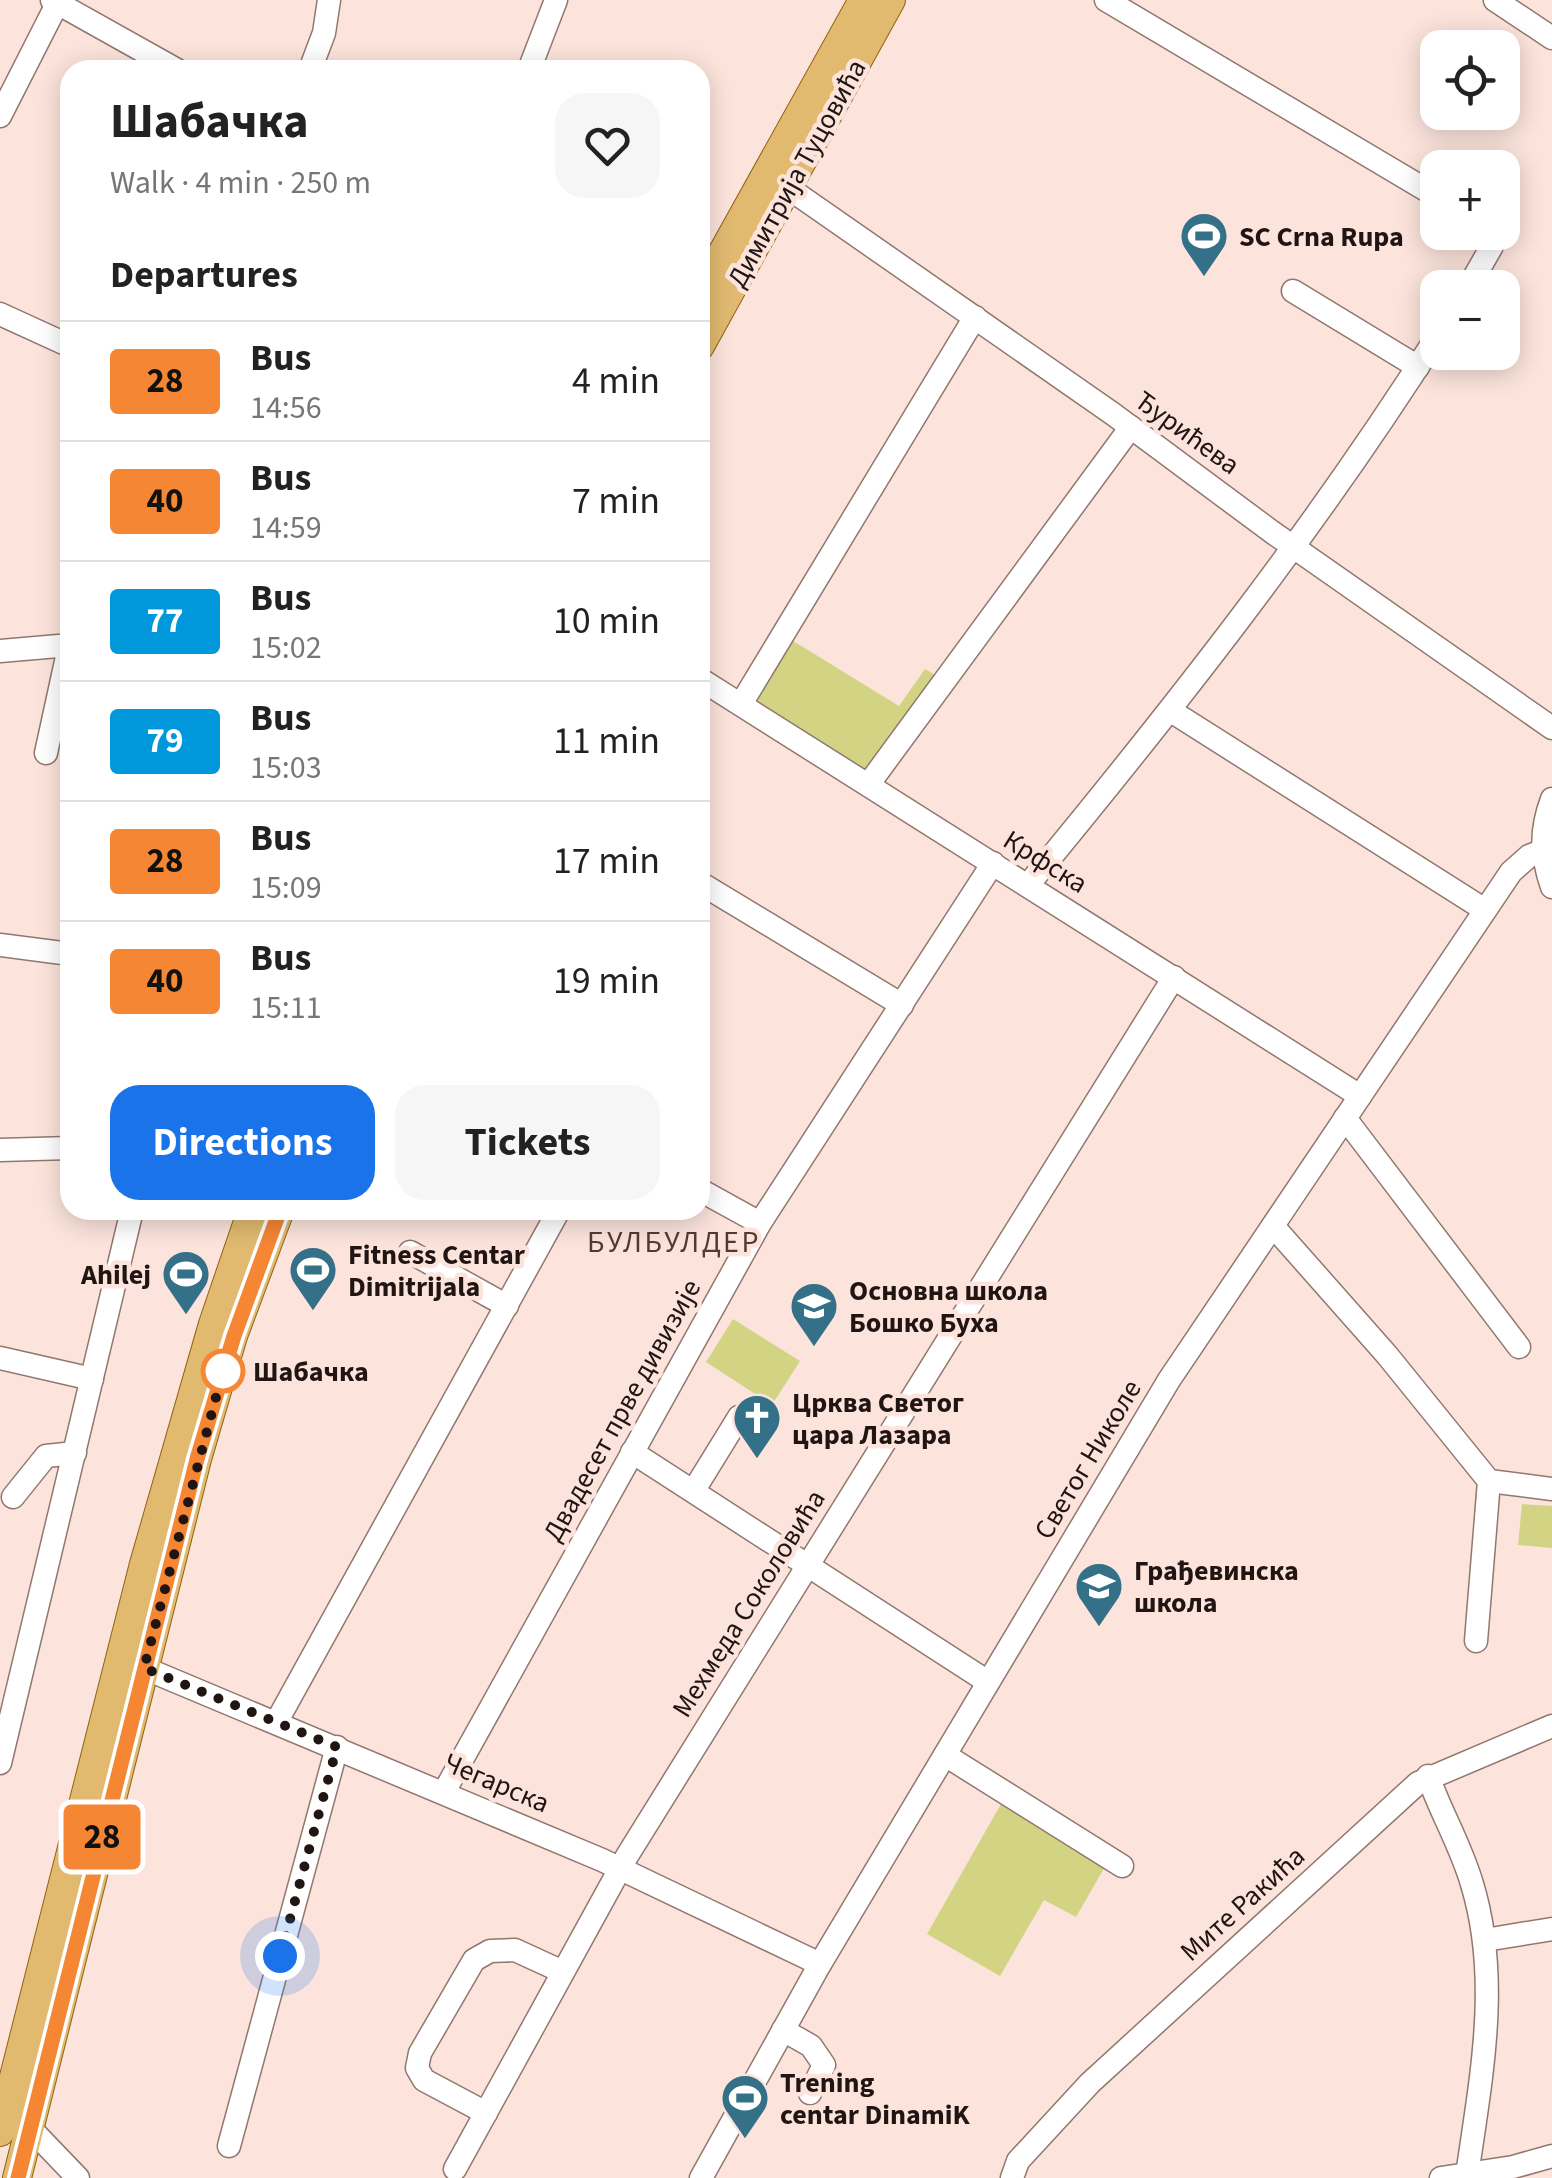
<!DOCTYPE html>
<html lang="en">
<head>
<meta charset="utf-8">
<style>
  body { margin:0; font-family:"Source Sans 3",sans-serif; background:#f6f6f6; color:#222; height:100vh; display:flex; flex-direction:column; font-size:38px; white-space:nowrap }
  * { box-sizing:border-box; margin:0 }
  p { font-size:32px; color:#767676 }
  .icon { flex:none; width:55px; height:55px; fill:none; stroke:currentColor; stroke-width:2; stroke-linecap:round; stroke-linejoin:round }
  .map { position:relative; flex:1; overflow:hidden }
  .sheet { position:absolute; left:60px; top:60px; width:650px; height:1160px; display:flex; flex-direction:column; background:#fff; border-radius:30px; box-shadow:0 5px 25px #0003 }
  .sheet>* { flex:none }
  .badge { padding:0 20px; border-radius:8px; font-size:35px; line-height:65px }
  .tools { position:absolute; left:1420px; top:30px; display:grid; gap:20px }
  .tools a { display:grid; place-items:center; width:100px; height:100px; border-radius:20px; background:#fff; box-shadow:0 5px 25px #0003; font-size:50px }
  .you { position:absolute; width:50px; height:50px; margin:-25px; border:8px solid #fff; border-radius:50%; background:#1a73e8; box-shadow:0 0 0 15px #1a73e833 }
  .map>.badge { position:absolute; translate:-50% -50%; box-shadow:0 0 0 5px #fff }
  h2 { padding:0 50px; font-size:38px; line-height:90px }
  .round { display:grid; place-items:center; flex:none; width:105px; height:105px; border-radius:30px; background:#f6f6f6 }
  .overview { display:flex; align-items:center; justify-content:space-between; height:170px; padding:0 50px }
  h1 { font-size:48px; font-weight:700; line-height:75px }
  .cta { display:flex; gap:20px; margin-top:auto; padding:20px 50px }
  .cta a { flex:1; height:115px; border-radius:30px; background:#1a73e8; color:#fff; font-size:40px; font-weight:700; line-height:115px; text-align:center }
  .cta a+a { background:#f6f6f6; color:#222 }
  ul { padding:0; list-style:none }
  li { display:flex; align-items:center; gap:30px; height:120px; padding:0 50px; border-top:2px solid #e0e0e0 }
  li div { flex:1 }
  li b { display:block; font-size:38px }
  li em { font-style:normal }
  li .badge { min-width:110px; font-weight:700; text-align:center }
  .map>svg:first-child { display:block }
  .green { fill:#d2d484 }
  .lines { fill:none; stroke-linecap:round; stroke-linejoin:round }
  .minor-casing { stroke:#91776e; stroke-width:25 }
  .major-casing { stroke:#906211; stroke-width:30 }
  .minor { stroke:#fff; stroke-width:22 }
  .major { stroke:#e1ba70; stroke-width:28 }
  .line-casing { stroke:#fff; stroke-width:22 }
  .line { stroke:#f58634; stroke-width:15 }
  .walk { stroke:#201512; stroke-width:10; stroke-dasharray:0 18 }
  .stop-dot { fill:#fff; stroke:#f58634; stroke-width:5 }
  .labels { text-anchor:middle; stroke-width:9; stroke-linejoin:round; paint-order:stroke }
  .street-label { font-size:28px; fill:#201512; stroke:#fce4dc }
  .poi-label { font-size:28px; font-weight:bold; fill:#201512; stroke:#fce4dc; text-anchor:start }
  .stop-label { font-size:28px; font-weight:bold; fill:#201512; stroke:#fce4dc; text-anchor:start }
  .neighbourhood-label { font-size:30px; letter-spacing:2.5px; fill:#533b33; stroke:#fce4dc }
</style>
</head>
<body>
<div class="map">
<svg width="1552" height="2178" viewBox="0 0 1552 2178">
  <rect width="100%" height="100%" fill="#fce4dc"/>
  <g class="green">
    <path d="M790,639l109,67 26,-37 17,10 -74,92 -113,-70z"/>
    <path d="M733,1319l67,42 -28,44 -66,-43z"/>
    <path d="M1522,1504l30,2v42l-34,-3z"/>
    <path d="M1001,1804l105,61 -30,52 -32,-17 -44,76 -73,-42z"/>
  </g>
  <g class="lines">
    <g class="minor-casing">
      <g id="minor">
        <path d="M52,0l125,70"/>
        <path d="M1106,0l332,197"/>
        <path d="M1495,0l57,38"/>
        <path d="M310,70l14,-37 5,-33"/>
        <path d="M529,70l27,-70"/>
        <path d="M0,116l59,-116"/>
        <path d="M787,187l326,227 159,118 280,196"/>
        <path d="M1468,288l24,-42 -1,-14"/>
        <path d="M1293,291l125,76"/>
        <path d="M0,314l70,32"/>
        <path d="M0,651l70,-6"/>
        <path d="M700,679l660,417"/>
        <path d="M741,704l234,-387"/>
        <path d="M1171,711l314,199"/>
        <path d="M46,753l24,-110"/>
        <path d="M868,785l263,-358"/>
        <path d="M1552,799c-12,32 -11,56 0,88"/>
        <path d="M700,883l202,122"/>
        <path d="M1028,885c146,-177 287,-356 410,-550"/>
        <path d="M0,945l70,9"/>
        <path d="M1345,1118l174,229"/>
        <path d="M0,1150l70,-2"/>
        <path d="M700,1190l60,33"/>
        <path d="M1273,1226l114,129 102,126 -13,160"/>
        <path d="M410,1252l97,54"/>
        <path d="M0,1358l92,21"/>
        <path d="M632,1452l356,230"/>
        <path d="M1489,1481l63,8"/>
        <path d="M694,1490l45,-73"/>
        <path d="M13,1497l33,-41 29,-3"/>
        <path d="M144,1668l458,192 218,104"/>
        <path d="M277,1721l282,-511"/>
        <path d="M945,1755l177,111"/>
        <path d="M0,1763l132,-553"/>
        <path d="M1428,1776c13,37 33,70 44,108 29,95 9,194 -5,291"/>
        <path d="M444,1792l316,-569 233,-360"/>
        <path d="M1485,1940l67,-11"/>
        <path d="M783,2030l28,16 13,19 -14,28"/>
        <path d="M486,2113l-62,-33 -7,-12 3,-15 54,-93 16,-9 25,-1 48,22"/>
        <path d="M19,2123l11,5 48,50"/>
        <path d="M229,2146l108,-399"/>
        <path d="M455,2169l172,-313 547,-879"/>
        <path d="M701,2178l119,-214 349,-584 342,-508 18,-16 13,-5"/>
        <path d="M1012,2178l6,-17 72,-78 328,-300 134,-57"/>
        <path d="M1441,2178l72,-11 39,-11"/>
      </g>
    </g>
    <g class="major-casing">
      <g id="major">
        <path d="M700,293l163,-293"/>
        <path d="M700,346l191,-346"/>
        <path d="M0,2132l144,-568 69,-240 39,-114"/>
        <path d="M17,2178l180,-719 36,-123 47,-126"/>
      </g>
    </g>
    <use href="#minor" class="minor"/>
    <use href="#major" class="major"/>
  </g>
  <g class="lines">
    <g class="line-casing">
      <path id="line" d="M18,2178l179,-719 37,-123 46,-126"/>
    </g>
    <use href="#line" class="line"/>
    <path class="walk" d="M223,1371l1,-4 -80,301 193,79 -57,209"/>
  </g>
  <defs>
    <g id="stadium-pin" transform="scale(2.5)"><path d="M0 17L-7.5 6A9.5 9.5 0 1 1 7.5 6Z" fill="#347088" stroke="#fce4dc"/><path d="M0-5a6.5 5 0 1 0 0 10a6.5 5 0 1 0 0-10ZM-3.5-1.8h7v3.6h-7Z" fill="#fff"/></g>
    <g id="school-pin" transform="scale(2.5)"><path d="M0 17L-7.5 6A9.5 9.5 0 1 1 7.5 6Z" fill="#347088" stroke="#fce4dc"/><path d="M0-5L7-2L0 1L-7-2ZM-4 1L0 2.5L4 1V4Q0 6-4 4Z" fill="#fff"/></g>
    <g id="church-pin" transform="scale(2.5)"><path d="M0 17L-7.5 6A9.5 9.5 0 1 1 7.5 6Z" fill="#347088" stroke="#fce4dc"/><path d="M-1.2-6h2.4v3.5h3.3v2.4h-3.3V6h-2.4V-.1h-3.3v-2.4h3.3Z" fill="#fff"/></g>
  </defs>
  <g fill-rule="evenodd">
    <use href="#stadium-pin" x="1204" y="236"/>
    <use href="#stadium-pin" x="313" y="1270"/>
    <use href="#stadium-pin" x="186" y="1274"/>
    <use href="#school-pin" x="814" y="1306"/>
    <use href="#church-pin" x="757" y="1418"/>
    <use href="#school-pin" x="1099" y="1586"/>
    <use href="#stadium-pin" x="745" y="2098"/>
  </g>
  <circle class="stop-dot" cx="223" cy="1371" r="20"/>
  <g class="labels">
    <g class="street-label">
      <text transform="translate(796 173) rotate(-61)" y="10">Димитрија Туцовића</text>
      <text transform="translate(1188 432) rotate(36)" y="10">Ђурићева</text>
      <text transform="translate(1046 861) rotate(32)" y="10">Крфска</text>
      <text transform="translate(621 1410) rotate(-61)" y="10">Двадесет прве дивизије</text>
      <text transform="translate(1087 1459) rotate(-59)" y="10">Светог Николе</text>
      <text transform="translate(748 1603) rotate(-58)" y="10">Мехмеда Соколовића</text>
      <text transform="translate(497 1782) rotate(23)" y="10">Чегарска</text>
      <text transform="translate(1242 1903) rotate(-42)" y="10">Мите Ракића</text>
    </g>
    <g class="poi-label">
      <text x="1239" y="246">SC Crna Rupa</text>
      <text x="348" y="1264">Fitness Centar<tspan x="348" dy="32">Dimitrijala</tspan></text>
      <text x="151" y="1284" text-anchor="end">Ahilej</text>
      <text x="849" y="1300">Основна школа<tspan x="849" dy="32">Бошко Буха</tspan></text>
      <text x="792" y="1412">Црква Светог<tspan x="792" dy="32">цара Лазара</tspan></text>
      <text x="1134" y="1580">Грађевинска<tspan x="1134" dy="32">школа</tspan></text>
      <text x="780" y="2092">Trening<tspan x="780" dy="32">centar DinamiK</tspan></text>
    </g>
    <g class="stop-label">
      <text x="253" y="1381">Шабачка</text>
    </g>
    <g class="neighbourhood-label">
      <text x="674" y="1252">БУЛБУЛДЕР</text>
    </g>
  </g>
</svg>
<div class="tools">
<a><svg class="icon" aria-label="locate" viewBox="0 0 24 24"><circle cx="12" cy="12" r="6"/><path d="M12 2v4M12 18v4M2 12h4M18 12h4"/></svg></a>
<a>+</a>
<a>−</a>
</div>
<div class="you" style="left:280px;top:1956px"></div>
<b class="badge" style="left:102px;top:1837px;background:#f58634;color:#111">28</b>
<section class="sheet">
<div class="overview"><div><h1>Шабачка</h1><p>Walk · 4 min · 250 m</p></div><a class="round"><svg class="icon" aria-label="heart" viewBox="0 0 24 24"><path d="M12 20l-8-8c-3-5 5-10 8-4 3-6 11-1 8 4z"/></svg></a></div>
<h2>Departures</h2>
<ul>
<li><span class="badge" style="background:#f58634;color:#111">28</span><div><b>Bus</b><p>14:56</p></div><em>4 min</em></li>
<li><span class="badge" style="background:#f58634;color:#111">40</span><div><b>Bus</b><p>14:59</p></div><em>7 min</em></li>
<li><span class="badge" style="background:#0098da;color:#fff">77</span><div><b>Bus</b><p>15:02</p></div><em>10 min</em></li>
<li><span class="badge" style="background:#0098da;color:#fff">79</span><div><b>Bus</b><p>15:03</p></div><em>11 min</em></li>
<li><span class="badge" style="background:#f58634;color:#111">28</span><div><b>Bus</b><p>15:09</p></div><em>17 min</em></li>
<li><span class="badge" style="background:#f58634;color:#111">40</span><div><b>Bus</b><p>15:11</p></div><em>19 min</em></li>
</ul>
<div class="cta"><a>Directions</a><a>Tickets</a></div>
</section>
</div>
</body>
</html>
